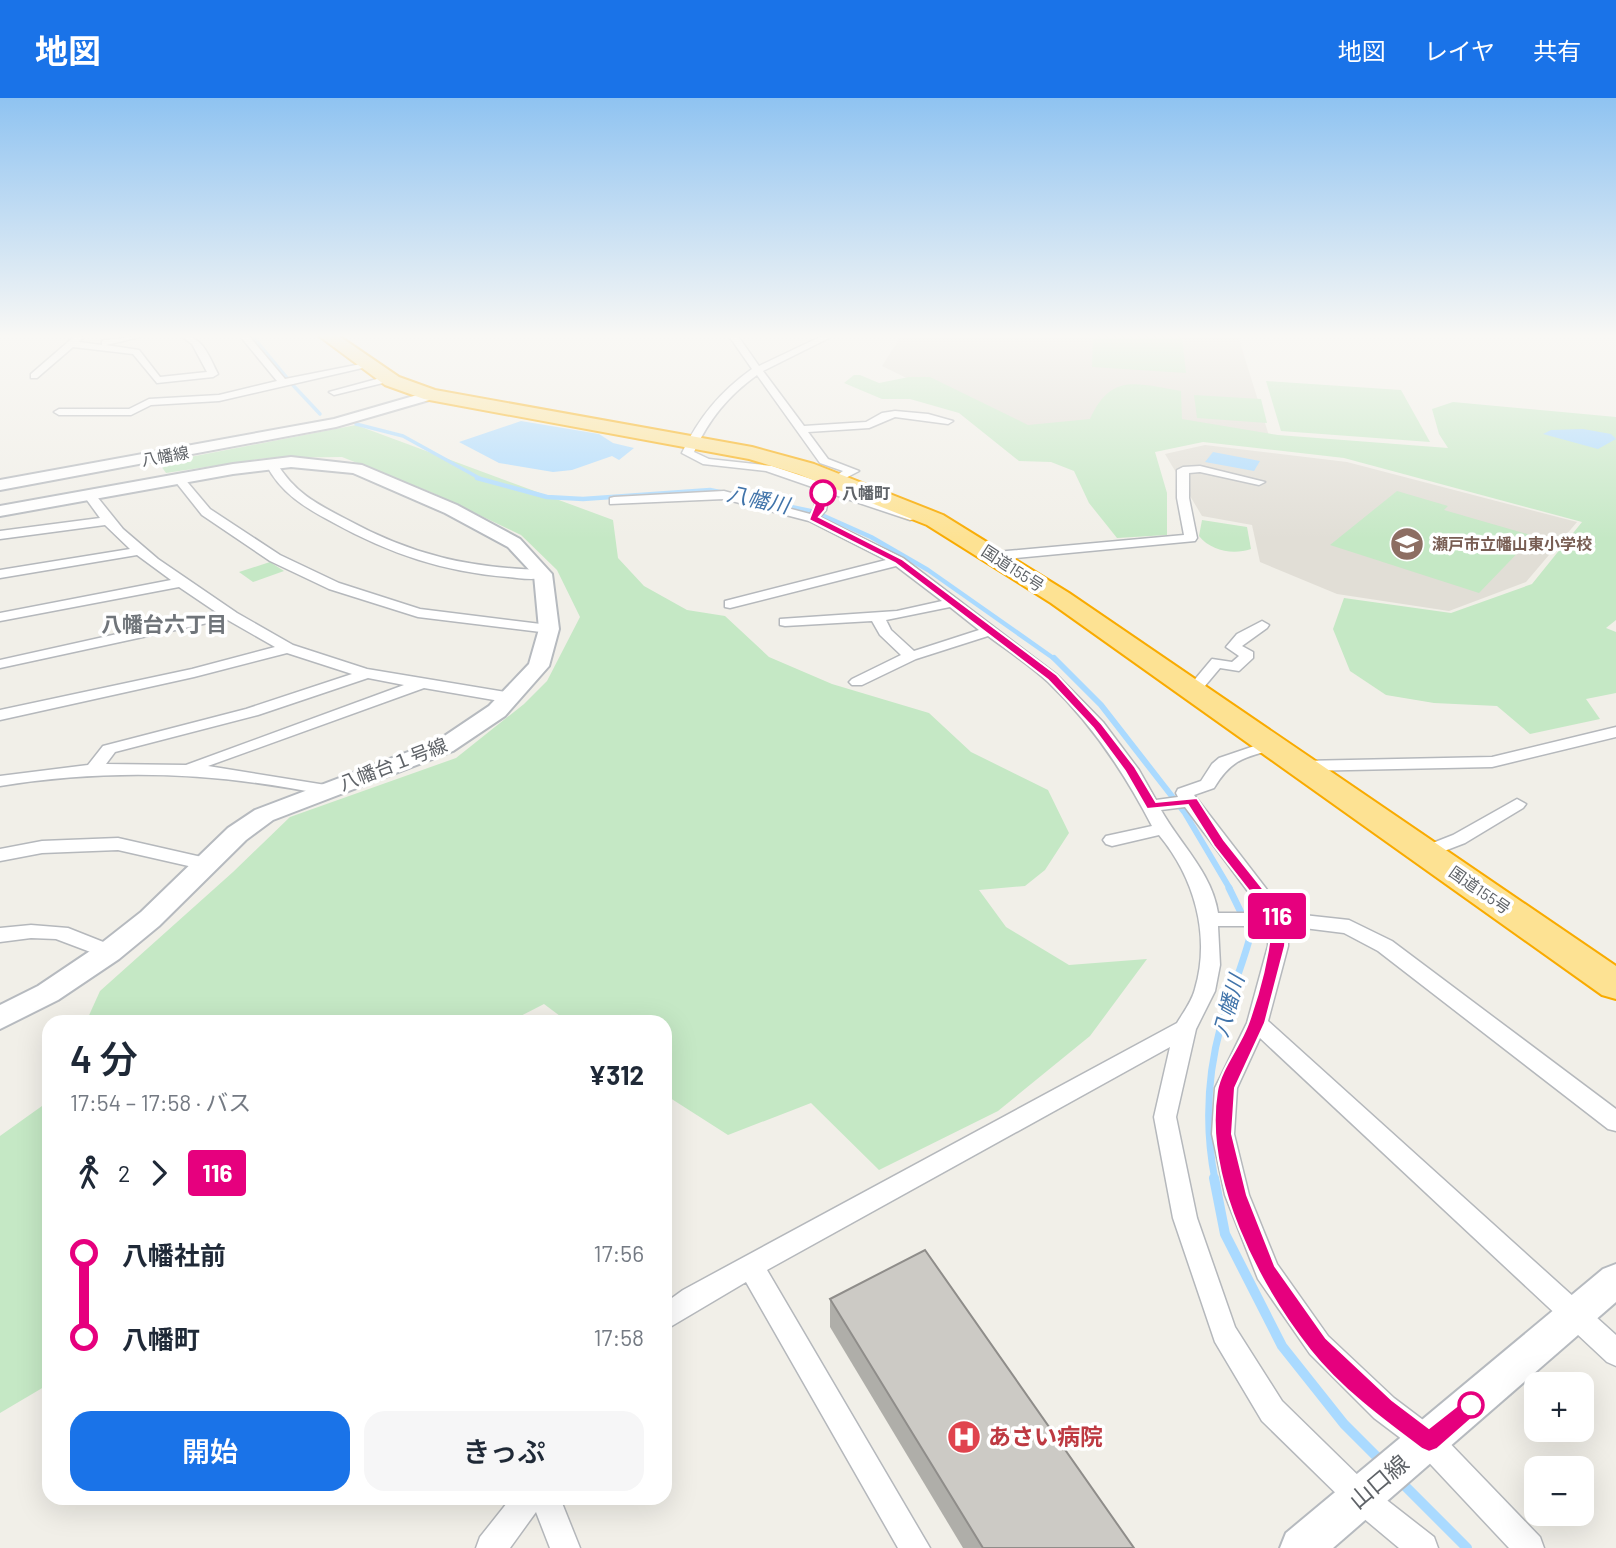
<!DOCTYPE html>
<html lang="ja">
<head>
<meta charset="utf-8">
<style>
  body { margin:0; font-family:Barlow,"Noto Sans JP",sans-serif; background:#f6f6f7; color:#1f2937; height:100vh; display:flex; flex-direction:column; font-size:26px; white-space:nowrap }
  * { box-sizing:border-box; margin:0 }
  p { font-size:23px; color:#747a83 }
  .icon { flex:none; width:38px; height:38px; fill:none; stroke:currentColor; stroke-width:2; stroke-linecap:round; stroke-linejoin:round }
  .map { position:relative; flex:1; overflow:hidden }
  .panel { position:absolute; left:42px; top:917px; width:630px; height:490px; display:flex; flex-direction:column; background:#fff; border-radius:21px; box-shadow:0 7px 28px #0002 }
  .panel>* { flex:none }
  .badge { padding:0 14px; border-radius:5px; font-size:24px; line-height:46px }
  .fabs { position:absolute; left:1524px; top:1274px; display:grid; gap:14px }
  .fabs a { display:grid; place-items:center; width:70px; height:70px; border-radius:14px; background:#fff; box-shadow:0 7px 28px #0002; font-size:35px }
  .map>.badge { position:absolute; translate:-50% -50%; box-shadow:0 0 0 4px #fff }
  .legs { display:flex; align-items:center; gap:10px; height:77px; padding:0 28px; font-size:23px }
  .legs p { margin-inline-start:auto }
  .head { display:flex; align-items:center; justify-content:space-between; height:119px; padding:0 28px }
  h1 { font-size:38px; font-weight:600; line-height:52px }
  .cta { display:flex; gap:14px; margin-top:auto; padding:14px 28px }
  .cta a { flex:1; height:80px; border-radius:21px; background:#1a73e8; color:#fff; font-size:28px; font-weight:600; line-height:80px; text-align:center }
  .cta a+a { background:#f6f6f7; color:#1f2937 }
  ul { padding:0 28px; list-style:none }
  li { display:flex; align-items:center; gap:24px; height:84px; font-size:26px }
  li i { display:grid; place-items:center; width:10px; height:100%; margin:0 9px; background:currentColor }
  li i::after { content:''; width:18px; height:18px; margin:-9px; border:5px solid; border-radius:50%; background:#fff }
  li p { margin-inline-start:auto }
  li:first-child i { background:linear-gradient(#0000 50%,currentColor 0) }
  li:last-child i { background:linear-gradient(currentColor 50%,#0000 0) }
  header { display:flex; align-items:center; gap:42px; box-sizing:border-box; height:98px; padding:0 35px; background:#1a73e8; color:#fff }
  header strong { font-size:33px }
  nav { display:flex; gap:38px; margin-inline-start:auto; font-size:24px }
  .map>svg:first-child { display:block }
  .education { fill:#e1ded6 }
  .green { fill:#c5e8c5 }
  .water { fill:#aadaff }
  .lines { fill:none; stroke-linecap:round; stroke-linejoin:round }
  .stream-far4 { stroke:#aadaff; stroke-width:3.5 }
  .stream-far3 { stroke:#aadaff; stroke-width:4.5 }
  .stream-far2 { stroke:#aadaff; stroke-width:6 }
  .stream-far1 { stroke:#aadaff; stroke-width:7 }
  .stream { stroke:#aadaff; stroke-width:10 }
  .street-casing { stroke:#b5b8bc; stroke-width:3 }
  .secondary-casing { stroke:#b6babf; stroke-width:4 }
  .highway-casing { stroke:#f9ab00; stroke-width:4 }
  .street { fill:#fff; fill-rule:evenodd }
  .secondary { fill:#fff; fill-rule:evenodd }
  .highway { fill:#fde293; fill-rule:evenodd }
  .wall { fill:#afaea9 }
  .building { fill:#cccac5; stroke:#8f8d8a; stroke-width:2 }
  .line-1 { fill:#e6007e; stroke:#fff; stroke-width:2 }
  .stop-1-dot { fill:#fff; stroke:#e6007e; stroke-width:3.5 }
  .labels { text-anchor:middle; stroke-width:7; stroke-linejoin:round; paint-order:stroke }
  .far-street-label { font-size:16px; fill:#5f6368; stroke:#fff }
  .far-stop-label { font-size:16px; font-weight:bold; fill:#5f6368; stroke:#fff; text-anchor:start }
  .far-education-label { font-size:16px; font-weight:bold; fill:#785e54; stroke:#fff; text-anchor:start }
  .street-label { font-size:19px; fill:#5f6368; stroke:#fff }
  .water-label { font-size:21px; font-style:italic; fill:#4174aa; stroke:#fff }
  .neighbourhood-label { font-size:21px; font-weight:bold; fill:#70757a; stroke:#fff }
  .near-health-label { font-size:23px; font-weight:bold; fill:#be3a42; stroke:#fff; text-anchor:start }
  .near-street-label { font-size:23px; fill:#5f6368; stroke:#fff }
</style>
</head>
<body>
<header>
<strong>地図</strong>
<nav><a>地図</a><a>レイヤ</a><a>共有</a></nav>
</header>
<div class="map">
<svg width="1616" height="1450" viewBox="0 0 1616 1450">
  <rect width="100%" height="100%" fill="#f1efe8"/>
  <g class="education">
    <path d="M901,238h337l32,103 -67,-6 -129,27 -192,-94z"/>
    <path d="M1205,347l142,17 230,60 -51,60 -77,29 -112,-17 -77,-32 -8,-37 -50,-9 -37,-62z"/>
  </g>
  <g class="green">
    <path d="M1093,238h89l4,37 -94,-6z"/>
    <path d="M854,277h6l19,8 30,-6h21l98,48 62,-6c21,-47 48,-35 91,-28l1,28 96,16 170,13 -9,-14 -7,-25 21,-7 163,15v203l-10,8 10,4v61l-30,6 14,20 -70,15 -33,-28 -63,-3 -48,-8 -36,-24 -17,-42 11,-31 107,15 81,-29 50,-62 -238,-64 -141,-16 -48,10 12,41v42l-50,3 -28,-35 -15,-32 -23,-9 -32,-1 -60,-48 -49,-14h-28l-38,-16z"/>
    <path d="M1266,283l135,9 29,52 -149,-11z"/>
    <path d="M1194,297l67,4 6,24 -70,-5z"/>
    <path d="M356,327l257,95 5,38 26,28 43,24 38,6 44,41 63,27 97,29 42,39 77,38 21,43 -24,37 -20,16 -46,4 27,37 63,38 78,-6 -57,77 -92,75 -119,59 -68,-67 -83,32 -61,-39 -2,-74h-97l-24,-18 -35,18h-423l14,-31 133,-119 57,-55 166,-59 68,-54 23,-23 33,-64 -23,-47 -36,-35 -88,-42 -91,-36 -76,1 -100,15 -7,-10z"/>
    <path d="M1397,393l51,15 -4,4 90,26 -55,57 -149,-48z"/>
    <path d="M1202,422l45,7 4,22c-18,6 -40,2 -52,-13z"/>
    <path d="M270,464l14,9 -31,11 -14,-10z"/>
    <path d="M49,1003v283l-49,29v-277z"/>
  </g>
  <g class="water">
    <path d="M521,323l78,13 14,9 21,5 -15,12 -7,-4 -40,14 -19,2 -54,-9 -40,-21z"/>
    <path d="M1583,331l28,5 5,5 -18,10 -55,-15 8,-4z"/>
    <path d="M1213,354l47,9 -6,10 -49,-9z"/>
  </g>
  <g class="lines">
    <g class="stream-far4">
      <path d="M254,240l34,41"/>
      <path d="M290,284l30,32"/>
      <path d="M356,326l47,12 78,43"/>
    </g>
    <path class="stream-far3" d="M477,380l70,19 36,2 127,-9 105,22 56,25 57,33 128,90"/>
    <path class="stream-far2" d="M1054,560l47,47 84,108 45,76"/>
    <path class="stream-far1" d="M1215,1082c-10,-51 -8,-104 6,-155 9,-31 22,-60 30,-92l-22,-45"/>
    <g class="stream">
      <path d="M1214,1080l11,56 57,112 62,78 38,38"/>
      <path d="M1399,1382l68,68"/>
    </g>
    <g class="street-casing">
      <g id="street">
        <path d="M75,238l9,1 -5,5 23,3v-4l3,-1 39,-4 -38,9 33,5 21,27 47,-5 -15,-28 -11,-8c22,-1 28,21 37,38l-5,3 -56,6 -24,-29 -60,-7 -36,31h-6v-4z"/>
        <path d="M240,238h9l36,43 81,-16 5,3 -152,35 -68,4 -20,10h-72l-5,-3 5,-3h70l20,-10 70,-4 58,-14z"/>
        <path d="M729,238h9l21,30 63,-30h11l-70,35 41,55 62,-4 16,-9 13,-2 33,3 25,7 -5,3 -53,-7 -26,11 -61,4 20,27 31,12 -23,12 -6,-3 13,-9 -23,-8 -63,-88c-29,21 -48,44 -63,77l15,7 63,7 142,47v6l-4,1 -81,-27 -3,17 -6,7 83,41 154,117 46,47 36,48 17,30 22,-3 -2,-4 2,-4 23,-8 11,-17 7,-6 53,-18 6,2 2,3 -2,3c-33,10 -45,9 -64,40l-20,7 91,118 64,7 43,21 224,168v22l-8,-2 -230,-178 -34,-18 -56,-7v20l-20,75 348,314v31l-9,-4 -347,-324 -23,50 -3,46 15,61 28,69 51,72 66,62 45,34 101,105 4,11h-35l-90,-96 -45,-34 -64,-64 -52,-75 -33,-84 -13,-61 3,-46 32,-65 21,-77 1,-20h-51l2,39 -5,26 -19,38 -20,88 21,101 38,109 47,74 88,86 64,50 4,11h-39l-49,-41 -88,-86 -47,-79 -42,-124 -19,-101 16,-70 -403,223 163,278h-32l-152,-266 -81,48v-27l18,-13 494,-267c6,-10 15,-22 18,-34 16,-54 -1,-112 -36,-154l-47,11 -6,-2 -3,-4 3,-4 46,-10c-28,-54 -60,-102 -104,-144 -18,-17 -40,-31 -60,-46l-72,23 -54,26h-10l-3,-3 3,-3 49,-24 -21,-20 -8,-14 -87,5 -5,-1v-6l117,-8 45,-10 -46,-35 -166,42 -5,-1v-6l161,-41 -77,-39 -85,-22 -114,5v-6l4,-1 110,-6 86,23 4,-5 4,-20 -52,-18 -63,-7 -21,-11c17,-36 38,-61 70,-84zM950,509l29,23 -65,21 -23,-21 -5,-10zM1185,709l79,106h-46c-6,-40 -38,-69 -57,-103z"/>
        <path d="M388,278l3,1v4l-57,14 -5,-3z"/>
        <path d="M268,364h8c18,30 39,41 70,57 66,36 122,49 197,51l7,4c-9,8 -30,4 -42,3 -63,-5 -118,-23 -174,-54 -28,-15 -53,-29 -68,-59z"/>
        <path d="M1200,368l65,16 -6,3 -59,-13 -11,1v25l8,40 -2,3 -199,19 -6,-4 6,-4 188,-17 -7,-37v-28l6,-3z"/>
        <path d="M175,379h8l27,32 70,46 59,28 81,26 129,16 7,4 -7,4 -131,-16 -89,-28 -59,-28 -68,-46 -27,-34z"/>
        <path d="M86,395h8l29,36 35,30 79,54 56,32 74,24 145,24 8,5 -8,5 -88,-15 -216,78 124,20 2,4 -2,4 -6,1c-110,-23 -215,-27 -326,-9v-10l88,-11 15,-19 143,-37 106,-35 -65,-21 -93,24 -194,43v-10l192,-41 83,-22 -49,-28 -226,49v-8l216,-48 -37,-25 -179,34v-8l171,-33 -34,-25 -137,23v-8l130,-21 -25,-24 -105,14v-8l100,-13 -16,-22zM368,580l36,7 -218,80 -80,-1 9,-12 143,-37z"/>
        <path d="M1262,523l7,4 -2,3 -25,18 11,6v6l-14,13 -19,-3 -21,25h-10l-3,-3 26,-31 20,3 7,-6 -13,-9 11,-13z"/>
        <path d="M1616,629v10l-124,30 -190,4 -8,-5 8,-5 190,-4z"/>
        <path d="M1517,701l9,5 -3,4 -58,35 -39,15 -9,-6 3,-4 33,-13z"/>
        <path d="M118,740l88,20 9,6 -9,6 -88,-20 -76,3 -42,8v-12l42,-8z"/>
        <path d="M31,827l37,3 48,19 3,5 -3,5 -7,2 -53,-20 -25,-1 -31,4v-14z"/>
        <path d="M511,1400h49l20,50h-30l-14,-36 -26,36h-34l4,-11z"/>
      </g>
    </g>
    <g class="secondary-casing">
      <g id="secondary">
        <path d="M431,293l5,1v6l-100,29 -336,63v-10l334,-61z"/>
        <path d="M291,359l71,8 95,40 63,34 32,35 7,55 -10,37 -44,50 -52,35 -180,69 -27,20 -87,86 -40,33 -61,41 -58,29v-24l38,-19 61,-41 42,-33 87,-84 27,-18 182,-69 52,-35 40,-42 10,-35 -5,-54 -26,-28 -63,-34 -92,-40 -62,-6 -58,7 -233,42v-10l233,-42z"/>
        <path d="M1616,1166v38l-283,246h-53l6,-15 317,-264z"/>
      </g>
    </g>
    <g class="highway-casing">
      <path id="highway" d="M319,238h20l60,41 36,13 317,57 62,17 129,51 126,78 547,373v33l-14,-4 -551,-392 -124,-78 -129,-51 -49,-15 -325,-60 -39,-14z"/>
    </g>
    <use href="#street" class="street"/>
    <use href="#secondary" class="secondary"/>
    <use href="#highway" class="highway"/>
  </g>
  <path class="wall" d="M830,1201l304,249h-171l-133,-221z"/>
  <path class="building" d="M925,1152l209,298h-151l-153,-249z"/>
  <linearGradient id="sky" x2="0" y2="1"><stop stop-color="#8fc3f1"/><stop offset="0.54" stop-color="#f9f8f5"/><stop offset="1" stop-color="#f9f8f5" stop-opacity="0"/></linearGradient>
  <rect width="1616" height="441" fill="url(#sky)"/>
  <path class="line-1" d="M820,393l8,2 -3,17 -6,7 83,42 155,116 44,48 34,44 21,35 41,-4 27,42 63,79 -2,27 -20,77 -30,65 -3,46 15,61 28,71 51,72 66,62 37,28 42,-33 7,3 4,7 -4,8 -41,36 -8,3 -7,-3c-39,-29 -81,-60 -112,-99 -52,-66 -107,-172 -93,-259 4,-23 23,-45 31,-67 12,-33 21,-70 24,-104l-58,-74 -26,-41 -41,4 -22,-38 -32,-43 -45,-48 -153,-117 -86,-43z"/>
  <defs>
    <g id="school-disc" transform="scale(1.75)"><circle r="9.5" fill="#8d6e63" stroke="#fff"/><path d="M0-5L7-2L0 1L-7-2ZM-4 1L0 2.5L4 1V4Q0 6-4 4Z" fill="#fff"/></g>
    <g id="hospital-disc" transform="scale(1.75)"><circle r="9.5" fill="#e0444e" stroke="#fff"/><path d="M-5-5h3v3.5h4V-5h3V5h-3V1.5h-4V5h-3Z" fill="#fff"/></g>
  </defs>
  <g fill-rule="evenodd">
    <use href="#school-disc" x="1407" y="446"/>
    <use href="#hospital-disc" x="964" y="1339"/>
  </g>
  <g class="stop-1-dot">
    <circle cx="823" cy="395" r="12"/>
    <circle cx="1471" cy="1307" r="12"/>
  </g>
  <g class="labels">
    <g class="far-street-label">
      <text transform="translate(165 358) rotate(-10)" y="6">八幡線</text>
      <text transform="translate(1013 470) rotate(33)" y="6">国道155号</text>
      <text transform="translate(1480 792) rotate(35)" y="6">国道155号</text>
    </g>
    <g class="far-stop-label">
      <text x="842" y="401">八幡町</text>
    </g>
    <g class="far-education-label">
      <text x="1432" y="452">瀬戸市立幡山東小学校</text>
    </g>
    <g class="street-label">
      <text transform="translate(393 666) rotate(-21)" y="7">八幡台１号線</text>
    </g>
    <g class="water-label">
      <text transform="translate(758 402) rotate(12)" y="7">八幡川</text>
      <text transform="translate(1229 908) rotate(-74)" y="7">八幡川</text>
    </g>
    <g class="neighbourhood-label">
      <text x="164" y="534">八幡台六丁目</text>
    </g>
    <g class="near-health-label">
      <text x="988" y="1347">あさい病院</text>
    </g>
    <g class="near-street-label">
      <text transform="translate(1379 1384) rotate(-40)" y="8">山口線</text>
    </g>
  </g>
</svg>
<div class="fabs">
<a>+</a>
<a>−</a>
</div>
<b class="badge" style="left:1277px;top:818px;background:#e6007e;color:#fff">116</b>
<section class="panel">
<div class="head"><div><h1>4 分</h1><p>17:54 – 17:58 · バス</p></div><b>¥312</b></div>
<div class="legs"><svg class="icon" aria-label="walk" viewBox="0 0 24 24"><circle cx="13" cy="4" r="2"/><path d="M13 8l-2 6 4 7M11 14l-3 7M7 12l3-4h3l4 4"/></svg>2<svg class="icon" aria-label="forward" viewBox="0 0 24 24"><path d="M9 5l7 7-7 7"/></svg><b class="badge" style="background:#e6007e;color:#fff">116</b></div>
<ul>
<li><i style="color:#e6007e"></i><b>八幡社前</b><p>17:56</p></li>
<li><i style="color:#e6007e"></i><b>八幡町</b><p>17:58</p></li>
</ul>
<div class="cta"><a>開始</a><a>きっぷ</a></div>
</section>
</div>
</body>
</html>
